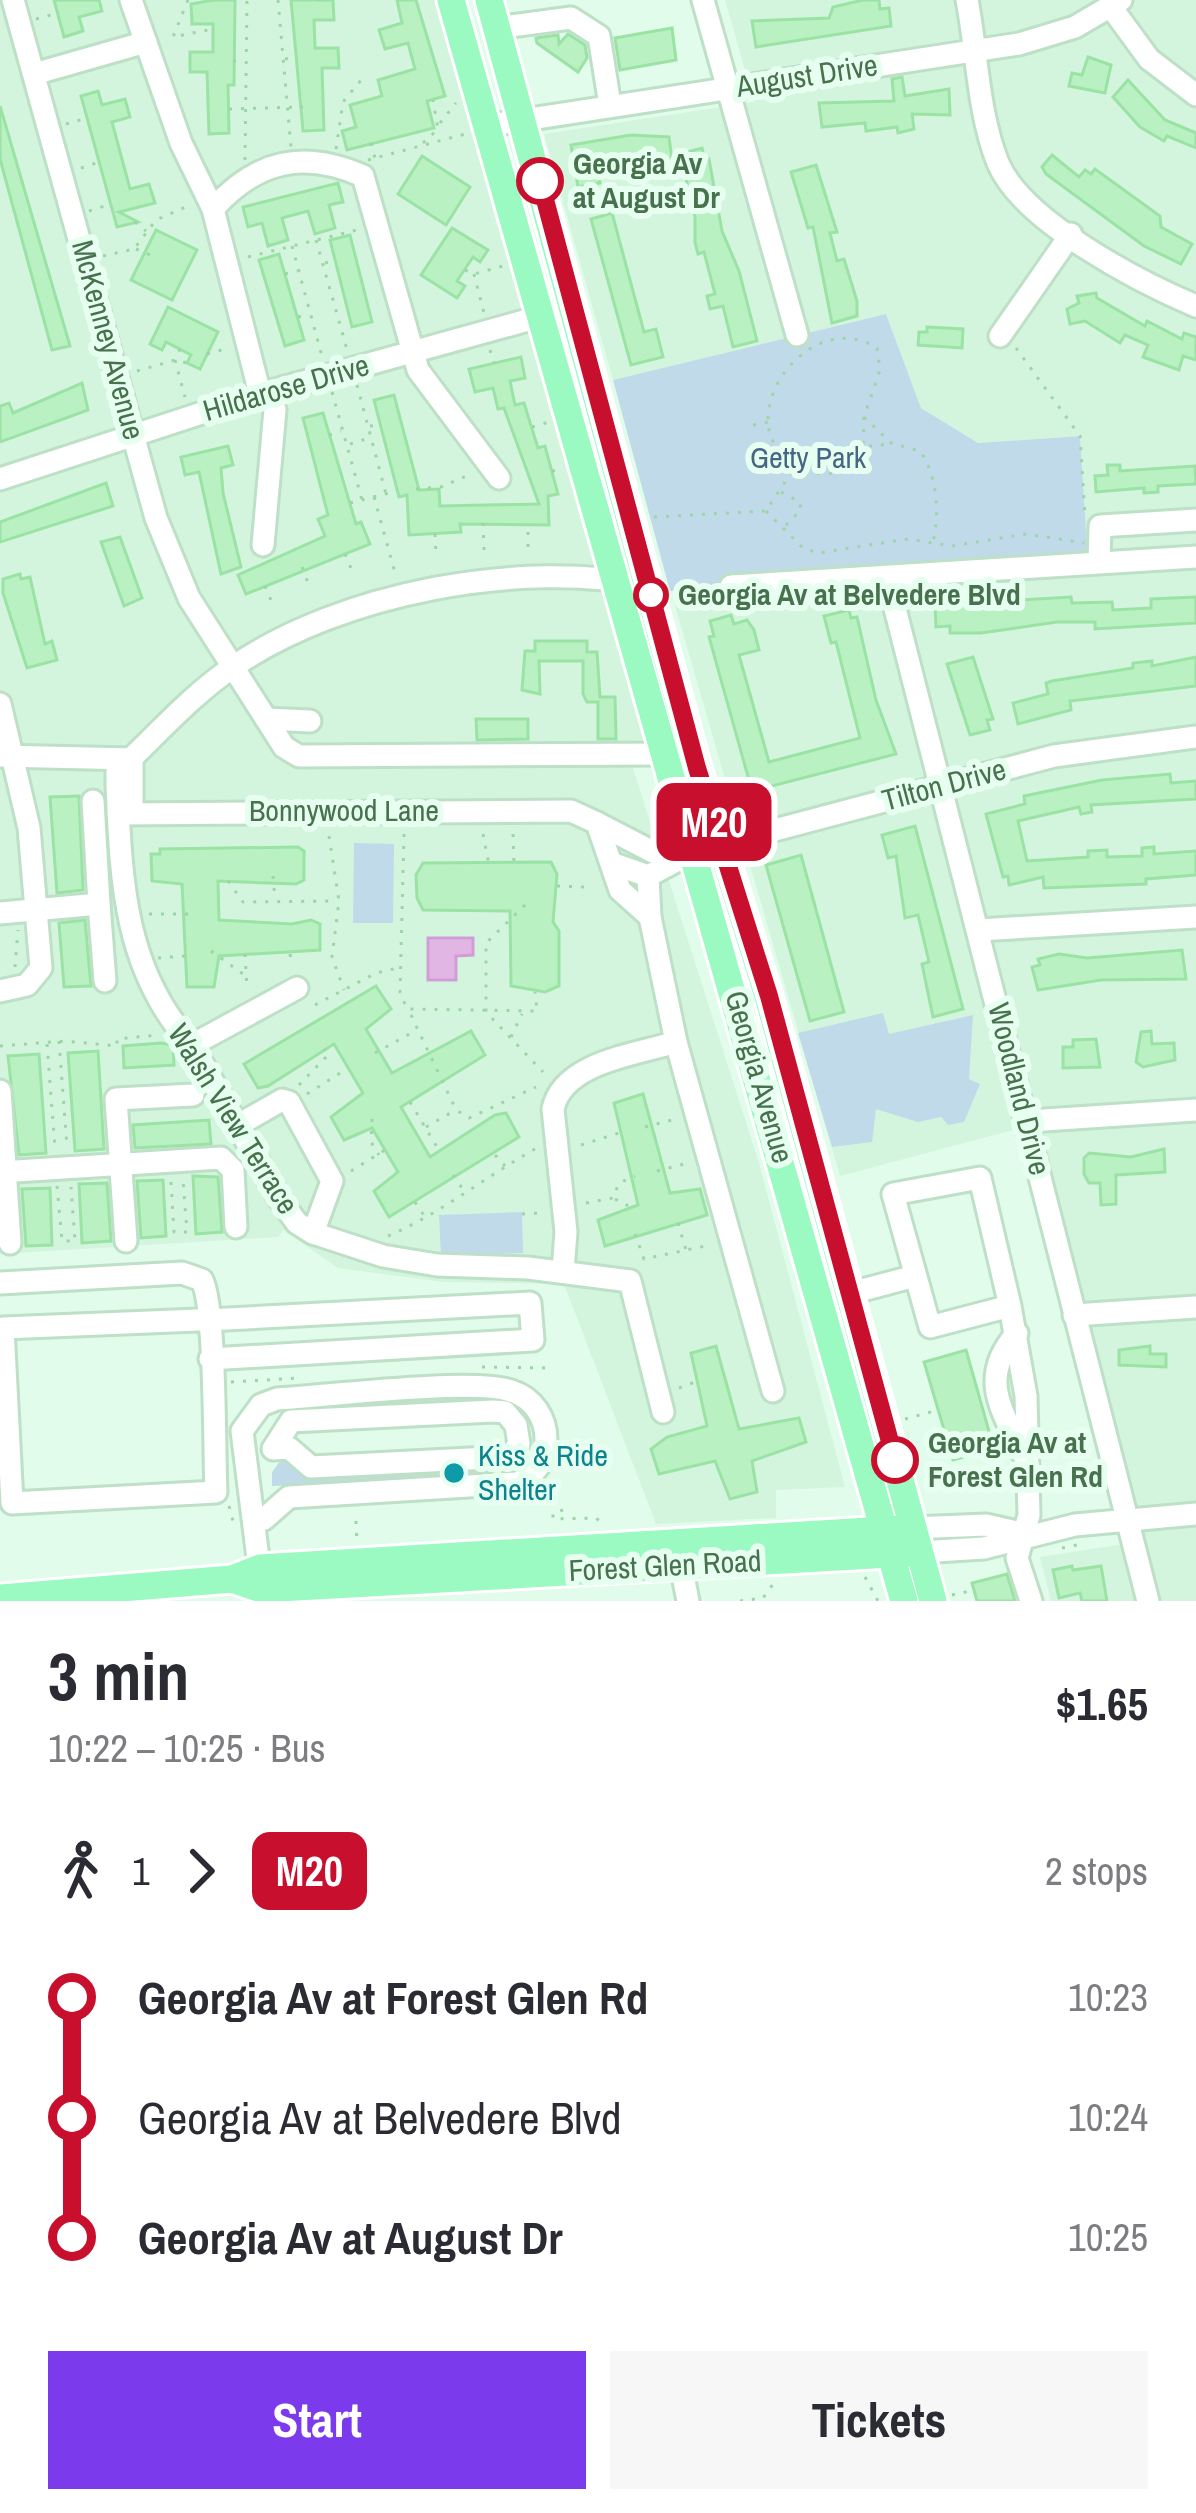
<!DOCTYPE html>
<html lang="en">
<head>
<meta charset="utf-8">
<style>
  body { margin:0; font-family:"Archivo Narrow",sans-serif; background:#f7f7f7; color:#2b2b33; height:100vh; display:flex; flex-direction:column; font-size:45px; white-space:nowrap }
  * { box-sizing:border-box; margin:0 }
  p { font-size:39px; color:#7c7c81 }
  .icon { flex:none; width:66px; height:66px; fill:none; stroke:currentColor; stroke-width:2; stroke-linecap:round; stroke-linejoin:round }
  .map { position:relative; height:1601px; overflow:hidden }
  .side { display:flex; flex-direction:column; background:#fff; flex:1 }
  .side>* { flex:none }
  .badge { padding:0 24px; border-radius:18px; font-size:42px; line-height:78px }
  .map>.badge { position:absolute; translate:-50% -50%; box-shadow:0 0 0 6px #fff }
  .legs { display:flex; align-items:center; gap:18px; height:132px; padding:0 48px; font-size:39px }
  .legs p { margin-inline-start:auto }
  .summary { display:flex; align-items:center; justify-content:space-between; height:204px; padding:0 48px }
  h1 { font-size:66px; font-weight:700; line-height:90px }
  .button { display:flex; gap:24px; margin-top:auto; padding:24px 48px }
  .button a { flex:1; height:138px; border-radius:0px; background:#7c3aed; color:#fff; font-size:48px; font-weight:700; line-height:138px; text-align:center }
  .button a+a { background:#f7f7f7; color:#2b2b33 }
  ul { padding:0 48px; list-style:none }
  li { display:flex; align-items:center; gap:42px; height:120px; font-size:45px }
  li i { display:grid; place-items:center; width:18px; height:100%; margin:0 15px; background:currentColor }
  li i::after { content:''; width:30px; height:30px; margin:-15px; border:9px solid; border-radius:50%; background:#fff }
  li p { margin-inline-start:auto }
  li:first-child i { background:linear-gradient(#0000 50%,currentColor 0) }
  li:last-child i { background:linear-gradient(currentColor 50%,#0000 0) }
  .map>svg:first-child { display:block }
  .residential { fill:#d3f5de }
  .green { fill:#c0dae9 }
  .water { fill:#e1b6e5; stroke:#d29dd6; stroke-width:3 }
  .building { fill:#b9f1c3; stroke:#9ae3a5; stroke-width:3 }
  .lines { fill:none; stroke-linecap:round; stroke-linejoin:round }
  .minor-casing { stroke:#bde0c6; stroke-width:27 }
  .major-casing { stroke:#fff; stroke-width:33 }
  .path { stroke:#9dd5a6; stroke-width:3; stroke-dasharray:3 9; stroke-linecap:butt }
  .minor { stroke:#fff; stroke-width:21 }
  .major { stroke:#9afac1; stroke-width:27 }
  .line-1-casing { stroke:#fff; stroke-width:27 }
  .line-1 { stroke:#c8102e; stroke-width:18 }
  .stop-1-dot { fill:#fff; stroke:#c8102e; stroke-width:6 }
  .culture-dot { fill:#0f9aa8; stroke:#e7fff0; stroke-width:4.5 }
  .labels { text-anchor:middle; stroke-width:12; stroke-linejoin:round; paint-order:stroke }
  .street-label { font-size:30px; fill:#48724e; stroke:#e7fff0 }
  .stop-label { font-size:30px; font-weight:bold; fill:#48724e; stroke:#e7fff0; text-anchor:start }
  .park-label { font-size:30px; fill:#466684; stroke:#e7fff0 }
  .culture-label { font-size:30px; fill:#0d838f; stroke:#e7fff0; text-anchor:start }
</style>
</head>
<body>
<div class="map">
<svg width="1196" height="1601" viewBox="0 0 1196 1601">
  <rect width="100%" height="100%" fill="#e1fceb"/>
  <g class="residential">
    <path d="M0,0h451l216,753 -35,12 127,398 86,324 -69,3v28l-120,6 -92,-240 -121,-2 -105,-14 -55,-38 -5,7 -278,17z"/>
    <path d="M725,0h471v1601h-145l-11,-44 104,-16 -108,-417 -196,52 -167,-577 415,-29 -8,-134 -102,7 -57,-35 -35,-94 -273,66 -69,-246 210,-32z"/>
  </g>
  <g class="green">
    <path d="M886,314l35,94 57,35 102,-7 8,127 -418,28 -57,-211z"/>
    <path d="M354,843l40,1 -1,79h-40z"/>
    <path d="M883,1013l6,21 84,-19 -4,64 11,5 -16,38 -16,3 -7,-8 -23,5 -42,-13 -4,33 -40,5 -34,-114z"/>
    <path d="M522,1212l1,41 -82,3 -2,-41z"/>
    <path d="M284,1456l9,1 24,22 204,-15 -32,11 -217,11v-14z"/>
  </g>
  <path class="water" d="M428,938h45v17l-17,1v24h-28z"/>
  <g class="building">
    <path d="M54,0h45l3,11 -23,6 4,14 -19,6z"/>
    <path d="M214,0h21l-1,85h-6l1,48 -20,1 -2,-62h-17v-20h23v-28h-21l-1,-20z"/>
    <path d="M291,0h42l1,20h-20l1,28h23l1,20h-17l2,62 -21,1z"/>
    <path d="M397,0h19l29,96 -18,5 7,27 -87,22 -5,-19 14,-4 -6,-22 32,-9 -4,-16 37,-11 -7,-26 -23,6 -6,-19 23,-7z"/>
    <path d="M863,0h16l1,9 9,-1 2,18 -135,21 -4,-26 77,-3 4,-11z"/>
    <path d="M672,28l4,32 -56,10 -5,-32z"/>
    <path d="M568,34l17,11 2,13 -9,14 -41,-29 -1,-5 22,-3 1,9z"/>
    <path d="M1088,57l23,8 -6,28 -36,-7 3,-13 10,2z"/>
    <path d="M902,77l3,19 44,-7 1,26 -38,-1 2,15 -16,4 -1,-6 -31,4 -1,-8 -43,4 -3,-24 75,-2 -2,-22z"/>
    <path d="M1128,80l37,40 31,13v15l-29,-12 -3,5 -24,-14 -27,-30z"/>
    <path d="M98,91l4,14 23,-6 5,18 -18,5 18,67 19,-5 6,19 -36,9 19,10 -21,5 -36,-131z"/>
    <path d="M0,106l70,240 -18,4 -52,-191z"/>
    <path d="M631,135l38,2 3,23 -74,7 2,16 -22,4 -7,-42z"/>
    <path d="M702,148l3,12 4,-1 13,72 17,40 18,70 -24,6 -10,-41 -13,3 -3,-13 8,-2 -11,-42 -6,2 -3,-12v-25l-15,-63z"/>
    <path d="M1052,155l27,22 6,-7 6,4 4,-5 65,47 1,11 31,17 -11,20 -37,-18 -98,-72 -4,-7z"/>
    <path d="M422,156l48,31 -24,38 -48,-31z"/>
    <path d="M816,165l21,67 -7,1 7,28 7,-2 13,42v15l-25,7 -19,-96 -5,1 -17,-56z"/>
    <path d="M338,183l5,19 -14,3 6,23 -20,6 -7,-23 -26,7 6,22 -20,6 -6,-23 -14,4 -5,-20z"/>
    <path d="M612,213l32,119 12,-3 7,28 -32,8 -40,-146z"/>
    <path d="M452,228l36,22 -8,12 -7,-5 -16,24 8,5 -8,12 -36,-23z"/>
    <path d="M156,230l41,20 -25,50 -41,-20z"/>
    <path d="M350,235l22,87 -20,5 -22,-87z"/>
    <path d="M279,254l25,86 -19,6 -26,-86z"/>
    <path d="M1096,293l1,5 48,28 2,-5 35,18 2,-6 12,4v23l-13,-4 -4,14 -36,-13 5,-12 -23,-10 -5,8 -35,-22 -15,3 -3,-15 12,-6 -2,-7z"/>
    <path d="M168,307l50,25 -18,37 -13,-6 4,-8 -25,-13 -4,8 -12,-6z"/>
    <path d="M927,327l36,2 -1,19 -44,-3 1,-13h8z"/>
    <path d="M521,357l4,21 -15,3 5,24 9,-2 14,45 7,-2 13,48 -10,2 1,29 -89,-1 1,8 -52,3 -2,-40 -8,2 -25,-97 20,-5 25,95 20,-1 1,17 99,-2 -35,-96 -6,1 -5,-21 -18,4 -6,-23z"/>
    <path d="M82,383l6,27 -88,32v-36l9,-3 4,10z"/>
    <path d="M323,413l33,111 5,-2 9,22 -124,50 -8,-19 87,-39 -7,-17 10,-4 -25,-97z"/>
    <path d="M228,446l5,19 -12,3 2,25 18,74 -20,7 -22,-102 -14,3 -4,-18z"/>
    <path d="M1107,465h13v6l75,-5 1,18 -38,2v6l-14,1v-5l-48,4 -1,-16 13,-1z"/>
    <path d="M106,483l7,23 -113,36v-20z"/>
    <path d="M120,537l22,61 -18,8 -23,-64z"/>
    <path d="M20,574l1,5 9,-2 15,67 7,-3 5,19 -30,8 -24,-75v-14z"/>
    <path d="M1071,597l1,6 40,-1 1,8 38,-2v-9l45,-2v26l-101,6v-7h-38l-76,11h-31v-7l-14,1 -1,-22z"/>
    <path d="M849,610l2,8 6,-1 19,83 20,54 -144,37 -43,-154 5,-1 -4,-15 21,-6 3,9 13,-4 7,10 5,20 -20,5 30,107 91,-24 -24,-96 -5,1 -7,-27z"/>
    <path d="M535,641h52v11h10l3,45h15l1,42h-18v-37h-11l-4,-8v-33h-44l1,33 -18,-4 3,-39h10z"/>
    <path d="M973,657l20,62 -6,1 3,10 -20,5 -23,-71z"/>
    <path d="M1196,657v29l-126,15 1,9 -53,14 -5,-21 35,-9 -2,-11 6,-2 81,-13v-5l19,-2v5z"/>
    <path d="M476,719h52v20l-51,1z"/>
    <path d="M1170,774l1,9 25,-2v18l-105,6 1,7 -11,2 -2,-7 -61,14 9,40 61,-4v-6l19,-1v7l35,-1v-8l12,-1v7l42,-3v24l-50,4v5l-102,4 -1,-11 -34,8 -1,-9 -5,1 -17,-63 39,-10 -1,-8 78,-16z"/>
    <path d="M79,796l4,94 -26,3 -7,-96z"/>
    <path d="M915,826l48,183 -30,8 -11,-53 7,-2 -11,-47 -13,3 -9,-62 -8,2 -6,-23z"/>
    <path d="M298,847l6,4v29l-8,4 -78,-3 1,39 73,4 19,-4 9,4v26l-101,6 -5,31h-27l-5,-103 -30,-3 -1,-27h9v-5z"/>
    <path d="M801,855l43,157 -34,9 -44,-156z"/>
    <path d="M551,862l6,12 -4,48 6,9v55l-14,6 -34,-6 -1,-75 -87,-1 -6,-12 -1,-23 7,-12z"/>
    <path d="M85,920l6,66 -27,1 -5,-64z"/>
    <path d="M1182,950l4,29 -85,1 -63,10 -6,-23 8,-2 -2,-6 21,-5 28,4z"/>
    <path d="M376,986l15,23 -25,20 26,44 79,-42 14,24 -84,52 29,50 65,-42 11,-2 13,24 -130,80 -15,-26 24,-19 -26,-44 -28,12 -13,-23 32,-24 -29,-49 -66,42 -10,2 -14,-24z"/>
    <path d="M1151,1031l1,13 22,-1 1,17 -32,7 -7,-5 5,-30z"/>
    <path d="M1096,1039l4,28 -37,1v-21h10v-7z"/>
    <path d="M161,1043l12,2 1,20 -50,3 -1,-22z"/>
    <path d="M98,1051l6,98 -29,2 -7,-98z"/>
    <path d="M39,1054l7,99 -27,2 -11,-99z"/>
    <path d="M643,1094l27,99 30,-4 7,26 -102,31 -7,-26 40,-15 -24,-102z"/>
    <path d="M209,1120l2,24 -76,4 -2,-23z"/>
    <path d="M1164,1149l1,23 -49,3v29l-15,1 -1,-22h-11l-5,-9v-16l5,-5 42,4z"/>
    <path d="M193,1176l25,1 4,55 -26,2z"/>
    <path d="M163,1180l3,56 -25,2 -4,-57z"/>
    <path d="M107,1183l4,58 -29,2 -3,-59z"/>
    <path d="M50,1188l2,57 -26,1 -4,-57z"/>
    <path d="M716,1346l23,83 60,-11 7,24 -54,19 5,31 -27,7 -15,-38 -56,13 -8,-25 16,-12 40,-11 -16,-73z"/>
    <path d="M1150,1346v8h16v13l-47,-2v-15z"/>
    <path d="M966,1350l28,99 -41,11 -29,-98z"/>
    <path d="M1072,1566l1,4 28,-4 6,35h-25l-2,-8 -21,5 -6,-28z"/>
    <path d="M1007,1574l8,27h-38l-5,-18z"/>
  </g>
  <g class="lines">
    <g class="minor-casing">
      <g id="minor">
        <path d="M13,0l143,518 33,80 95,149 15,9 368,-2"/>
        <path d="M131,0l50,143 32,66 47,185"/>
        <path d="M703,0l94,335"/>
        <path d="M967,0c10,51 11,114 31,163 24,58 141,119 198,143"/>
        <path d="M1111,7l38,52 47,36"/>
        <path d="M496,28l75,-10 28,18 11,69"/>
        <path d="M34,74l112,-32"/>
        <path d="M485,126l534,-82 56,-17 46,-27"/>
        <path d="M213,209c44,-49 90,-59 150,-33l55,194 81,108"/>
        <path d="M1000,336l71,-102"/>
        <path d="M0,479l260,-85 315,-87"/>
        <path d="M263,545l12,-135 -5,-18"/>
        <path d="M1099,562l1,-36 96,-6"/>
        <path d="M887,577l261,1024"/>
        <path d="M649,586c-127,-27 -309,7 -416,81 -44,30 -77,69 -116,105v13c4,95 7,186 75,260l86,152 19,26 16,10 70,23 54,9 91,3 102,13 33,131"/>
        <path d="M731,586l465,-29"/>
        <path d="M0,704l29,124 12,140 -14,17 -27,6"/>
        <path d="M266,719l44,2"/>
        <path d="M0,756l132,3"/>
        <path d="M132,759v54"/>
        <path d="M118,814l453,-3 26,12 23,67 30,27"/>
        <path d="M597,823l56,29 42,-1 359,-95 142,-19"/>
        <path d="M611,863l37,13 47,-25"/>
        <path d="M648,876l2,41 26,125 97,349"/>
        <path d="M99,904l6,77"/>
        <path d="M0,913l99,-9 -6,-103"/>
        <path d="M978,930l218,-13"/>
        <path d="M192,1045l105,-57"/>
        <path d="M0,1091l10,152"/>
        <path d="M1029,1121l167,-11"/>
        <path d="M240,1124l42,-24 7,2 43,79 -19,52"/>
        <path d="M0,1172l221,-14 12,12 3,57"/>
        <path d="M126,1241l-10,-142 77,-4"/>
        <path d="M563,1271l3,-39 -13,-123c10,-47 82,-54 123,-67"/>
        <path d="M0,1283l182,-10 20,7c14,28 12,172 14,212l-204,11 -9,-175 195,-8h10l322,-17 3,37 -323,19"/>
        <path d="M851,1293l64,-17"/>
        <path d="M1010,1306l-30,-128 -87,16 37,133 80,-21 16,90 3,119 -12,43 14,43"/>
        <path d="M1074,1315l122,-8"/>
        <path d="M1017,1333c-39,44 -16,76 6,121"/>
        <path d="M493,1411l12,1 11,13 3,19 -10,13 -198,10 -22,-19 -16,1 18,-28z"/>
        <path d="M912,1528l74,-3 40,9"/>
        <path d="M920,1552l64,-4 91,-23 121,-11"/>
        <path d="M681,1565l7,36"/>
        <path d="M261,1582l-19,-151 19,-26 16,-6c49,-3 196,-21 234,-8 22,7 35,26 35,49 0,22 -10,33 -28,43l-229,14 -25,22"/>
      </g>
    </g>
    <g class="major-casing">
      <g id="major">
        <path d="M451,0l453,1601"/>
        <path d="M489,0l208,768 71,228 165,605"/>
        <path d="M232,1579l29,10 648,-36"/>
        <path d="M0,1598l232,-19 28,-11 642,-39"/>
      </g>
    </g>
    <g class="path">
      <path d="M188,0l-15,37 35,-7v-6"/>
      <path d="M278,0l13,147"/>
      <path d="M319,0v1"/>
      <path d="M36,19l22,-6"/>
      <path d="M285,59l11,-2"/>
      <path d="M233,61h11"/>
      <path d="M229,109l74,-2"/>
      <path d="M440,123l16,-20"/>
      <path d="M66,124l21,-6"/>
      <path d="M371,143l4,15"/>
      <path d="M423,143l15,-14 -5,-29"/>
      <path d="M336,149l7,-47 19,-23"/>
      <path d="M245,160l2,-160"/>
      <path d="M368,160l101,-27"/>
      <path d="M81,168l21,-7"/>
      <path d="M89,211l22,-7"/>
      <path d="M135,222l11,9"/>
      <path d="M316,240l32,113"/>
      <path d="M292,246l31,114"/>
      <path d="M136,249l21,9"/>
      <path d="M103,256l31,-7 22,-29 34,-15"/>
      <path d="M248,257l109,-27"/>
      <path d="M325,263l11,-3"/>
      <path d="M465,270l9,4 29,-8"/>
      <path d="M285,274l12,-3"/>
      <path d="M474,274l10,39"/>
      <path d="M298,317l11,-3"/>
      <path d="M1016,348l64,88 5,79"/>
      <path d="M180,349l-5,11 10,37"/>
      <path d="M490,350l4,13"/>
      <path d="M207,354l22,-6"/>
      <path d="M137,371l38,-11 12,3"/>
      <path d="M357,385l29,109"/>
      <path d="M332,392l30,108"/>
      <path d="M864,417l-1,30 26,-3"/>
      <path d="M753,425l15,-3"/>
      <path d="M370,426l10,-1"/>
      <path d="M532,427l17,-5"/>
      <path d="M329,435l12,-4"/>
      <path d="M350,444l19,-6"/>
      <path d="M552,471l11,-1"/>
      <path d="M793,474l48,-1 22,-26"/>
      <path d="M416,489l25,-2 30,-13"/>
      <path d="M781,492l19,10 1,8 -17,17"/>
      <path d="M374,497l22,79"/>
      <path d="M350,503l47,-12"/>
      <path d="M766,511l37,37 15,5 90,-14 44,7 74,-12 58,9"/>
      <path d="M654,517l112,-6 24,-37c-6,-17 -21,-32 -22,-51 -2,-54 60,-107 109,-75l3,22 -16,47 27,26 29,8c17,24 20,62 13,91"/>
      <path d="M483,523l1,27"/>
      <path d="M435,534l1,20"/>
      <path d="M528,547v-22"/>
      <path d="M345,554l8,19"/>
      <path d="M302,567l8,21"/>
      <path d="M265,586l8,19"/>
      <path d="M404,834l-4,158 7,17 130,2 -2,-19"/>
      <path d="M483,834l6,31"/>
      <path d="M513,834l1,32"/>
      <path d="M329,836l10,65 -7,56 12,33"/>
      <path d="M273,876l2,24"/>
      <path d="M228,881l15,21 94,-1"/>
      <path d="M557,886l27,1"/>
      <path d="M525,905l-39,38v69l57,60"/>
      <path d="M149,914h39"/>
      <path d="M211,951l36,26"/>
      <path d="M245,954l2,35"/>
      <path d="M290,954l2,11"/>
      <path d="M158,958l27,-2"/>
      <path d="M15,967l3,-37"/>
      <path d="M315,1005l61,-32 22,-5"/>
      <path d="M411,1015l45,95 13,8 67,-31"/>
      <path d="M511,1037l11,-23"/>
      <path d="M59,1041l8,106"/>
      <path d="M47,1044l8,104"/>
      <path d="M0,1046l65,-5 52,5v-7l41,-4"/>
      <path d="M375,1053l40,-22"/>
      <path d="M299,1085l30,-31 -5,-5"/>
      <path d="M307,1094l41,-26"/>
      <path d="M410,1102l30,50"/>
      <path d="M372,1119l-1,23 8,13"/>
      <path d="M426,1127l28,-16"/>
      <path d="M645,1127l31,-8"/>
      <path d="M581,1145l41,-13"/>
      <path d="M495,1155l10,11"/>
      <path d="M351,1171l34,-21"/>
      <path d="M657,1171l31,-8"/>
      <path d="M453,1175l9,13"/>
      <path d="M171,1182l3,50h13l-4,-52"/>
      <path d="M57,1186l5,55h13l-4,-54"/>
      <path d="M615,1199l12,6v7"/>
      <path d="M415,1202l12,18"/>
      <path d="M586,1203l27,-5 6,-15 16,-7"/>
      <path d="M522,1214l19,-1"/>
      <path d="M678,1223l8,27"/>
      <path d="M635,1234l9,25 66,-14"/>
      <path d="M388,1236c52,-22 97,-59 147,-87"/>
      <path d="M482,1367l71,1"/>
      <path d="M231,1382l68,-4"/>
      <path d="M679,1388l16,-6"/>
      <path d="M905,1419l33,-9"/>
      <path d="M980,1453l18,-4"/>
      <path d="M229,1506l4,15"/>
      <path d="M563,1510l-10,3v6l43,-1 6,5"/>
      <path d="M356,1521l1,22"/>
      <path d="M1062,1548l20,-4"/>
      <path d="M865,1577l13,24"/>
      <path d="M952,1595l22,-5"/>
      <path d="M740,1601l23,-3 13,-18"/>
    </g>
    <use href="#minor" class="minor"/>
    <use href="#major" class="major"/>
  </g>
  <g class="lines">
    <g class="line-1-casing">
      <path id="line-1" d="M540,181l157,587 72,228 126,464"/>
    </g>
    <use href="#line-1" class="line-1"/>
  </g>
  <g class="stop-1-dot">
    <circle cx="540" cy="181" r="21"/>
    <circle cx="651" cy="595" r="15"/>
    <circle cx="895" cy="1460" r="21"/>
  </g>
  <circle class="culture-dot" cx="454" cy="1473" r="12"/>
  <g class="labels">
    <g class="street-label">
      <text transform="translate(807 76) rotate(-9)" y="10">August Drive</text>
      <text transform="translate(108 340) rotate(75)" y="10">McKenney Avenue</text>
      <text transform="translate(286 388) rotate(-16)" y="10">Hildarose Drive</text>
      <text transform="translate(944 785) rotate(-15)" y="10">Tilton Drive</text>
      <text x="344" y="821">Bonnywood Lane</text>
      <text transform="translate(759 1077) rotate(74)" y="10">Georgia Avenue</text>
      <text transform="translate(1019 1089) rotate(76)" y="10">Woodland Drive</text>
      <text transform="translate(233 1119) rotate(58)" y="10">Walsh View Terrace</text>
      <text transform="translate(665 1566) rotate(-3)" y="10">Forest Glen Road</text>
    </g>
    <g class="stop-label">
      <text x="573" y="174">Georgia Av<tspan x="573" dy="34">at August Dr</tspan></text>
      <text x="678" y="605">Georgia Av at Belvedere Blvd</text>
      <text x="928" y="1453">Georgia Av at<tspan x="928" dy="34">Forest Glen Rd</tspan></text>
    </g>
    <g class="park-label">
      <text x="808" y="468">Getty Park</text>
    </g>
    <g class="culture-label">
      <text x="478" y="1466">Kiss &amp; Ride<tspan x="478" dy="34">Shelter</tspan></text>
    </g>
  </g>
</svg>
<b class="badge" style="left:714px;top:822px;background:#c8102e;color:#fff">M20</b>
</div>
<section class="side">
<div class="summary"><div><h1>3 min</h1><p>10:22 – 10:25 · Bus</p></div><b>$1.65</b></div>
<div class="legs"><svg class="icon" aria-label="walk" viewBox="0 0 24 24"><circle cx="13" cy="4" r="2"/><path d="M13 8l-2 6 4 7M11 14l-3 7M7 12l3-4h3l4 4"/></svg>1<svg class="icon" aria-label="forward" viewBox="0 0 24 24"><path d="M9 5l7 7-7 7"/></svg><b class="badge" style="background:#c8102e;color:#fff">M20</b><p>2 stops</p></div>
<ul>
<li><i style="color:#c8102e"></i><b>Georgia Av at Forest Glen Rd</b><p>10:23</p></li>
<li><i style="color:#c8102e"></i><span>Georgia Av at Belvedere Blvd</span><p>10:24</p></li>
<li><i style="color:#c8102e"></i><b>Georgia Av at August Dr</b><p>10:25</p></li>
</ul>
<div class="button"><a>Start</a><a>Tickets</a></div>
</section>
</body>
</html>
